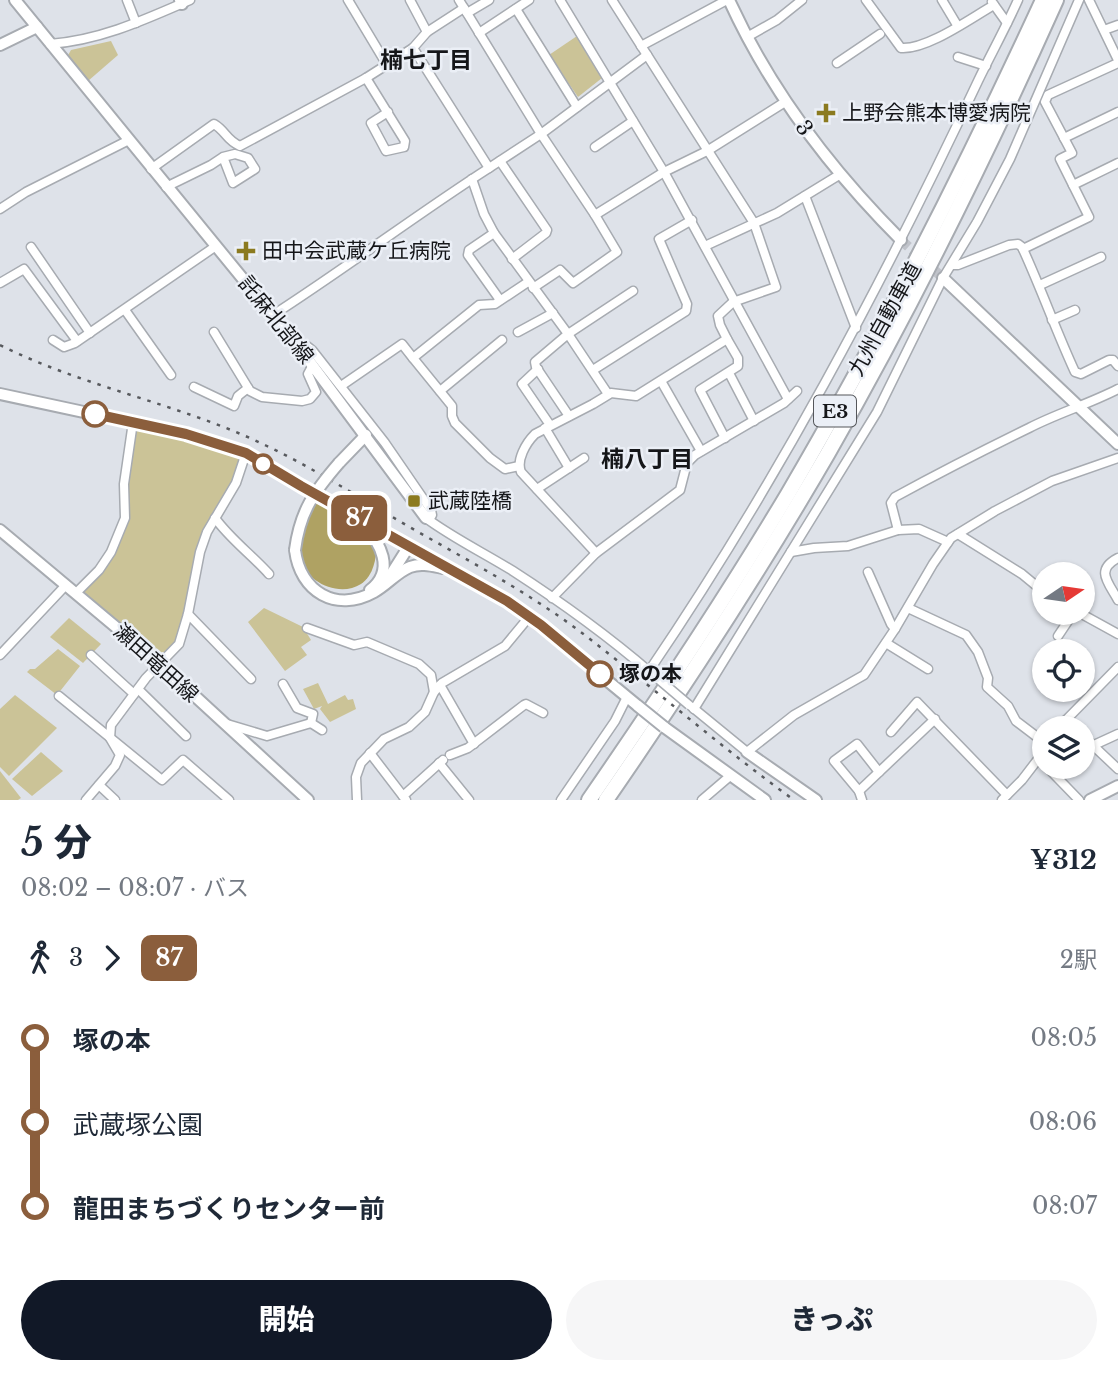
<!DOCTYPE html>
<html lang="ja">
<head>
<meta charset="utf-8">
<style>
  body { margin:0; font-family:"Libre Baskerville","Noto Sans JP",serif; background:#f6f6f7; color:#1f2937; height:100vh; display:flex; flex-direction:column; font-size:26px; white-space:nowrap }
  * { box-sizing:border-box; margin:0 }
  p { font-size:23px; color:#747a83 }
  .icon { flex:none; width:38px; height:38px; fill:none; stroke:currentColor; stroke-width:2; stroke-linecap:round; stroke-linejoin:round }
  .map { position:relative; height:800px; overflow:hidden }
  .details { display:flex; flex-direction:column; background:#fff; flex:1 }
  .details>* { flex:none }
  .badge { padding:0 14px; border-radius:10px; font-size:24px; line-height:46px }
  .needle { width:46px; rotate:77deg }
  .buttons { position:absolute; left:1032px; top:562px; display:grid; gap:14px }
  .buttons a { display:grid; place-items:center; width:63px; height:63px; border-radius:50%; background:#fff; box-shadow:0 2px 5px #0004; font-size:35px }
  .map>.badge { position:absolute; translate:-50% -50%; box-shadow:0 0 0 4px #fff }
  .legs { display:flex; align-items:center; gap:10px; height:77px; padding:0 21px; font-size:23px }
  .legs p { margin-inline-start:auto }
  .headline { display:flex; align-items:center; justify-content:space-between; height:119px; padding:0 21px }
  h1 { font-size:38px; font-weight:800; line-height:52px }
  .cta { display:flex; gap:14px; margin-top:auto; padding:14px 21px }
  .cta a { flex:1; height:80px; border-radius:42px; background:#111827; color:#fff; font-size:28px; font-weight:800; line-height:80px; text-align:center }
  .cta a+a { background:#f6f6f7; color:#1f2937 }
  ul { padding:0 21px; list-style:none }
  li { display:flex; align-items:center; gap:24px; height:84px; font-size:26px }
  li i { display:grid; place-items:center; width:10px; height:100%; margin:0 9px; background:currentColor }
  li i::after { content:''; width:18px; height:18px; margin:-9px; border:5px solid; border-radius:50%; background:#fff }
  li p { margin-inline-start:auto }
  li:first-child i { background:linear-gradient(#0000 50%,currentColor 0) }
  li:last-child i { background:linear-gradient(currentColor 50%,#0000 0) }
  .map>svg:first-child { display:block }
  .green { fill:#cbc397 }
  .forest { fill:#afa263 }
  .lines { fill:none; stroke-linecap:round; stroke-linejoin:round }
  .secondary-tunnel { stroke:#c0c3ca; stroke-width:10; stroke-dasharray:10 5; stroke-linecap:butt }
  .street-casing { stroke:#a7abb1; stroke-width:11 }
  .secondary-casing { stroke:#a7abb1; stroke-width:14 }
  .highway-casing { stroke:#a7abb1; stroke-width:18 }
  .street { stroke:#fff; stroke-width:8 }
  .secondary { stroke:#fff; stroke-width:10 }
  .highway { stroke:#fff; stroke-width:14 }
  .rail { stroke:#585a5e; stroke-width:2.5; stroke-dasharray:3.5 7; stroke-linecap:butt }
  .street-bridge-casing { stroke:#a7abb1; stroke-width:11; stroke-linecap:butt }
  .secondary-bridge-casing { stroke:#a7abb1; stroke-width:14; stroke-linecap:butt }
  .street-bridge { stroke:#fff; stroke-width:8 }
  .secondary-bridge { stroke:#fff; stroke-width:10 }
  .line-1-casing { stroke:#fff; stroke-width:16 }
  .line-1 { stroke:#8b5e3c; stroke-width:10 }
  .poi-dot { fill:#8b7a1f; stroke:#ebeff6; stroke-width:2.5 }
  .stop-1-dot { fill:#fff; stroke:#8b5e3c; stroke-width:3.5 }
  .labels { text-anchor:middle; stroke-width:5; stroke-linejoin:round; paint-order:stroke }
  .shield { fill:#ebeff6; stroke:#55575b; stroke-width:2 }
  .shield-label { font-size:19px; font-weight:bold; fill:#151619 }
  .poi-label { font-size:21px; fill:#151619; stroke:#ebeff6; text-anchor:start }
  .street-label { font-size:21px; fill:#151619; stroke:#ebeff6 }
  .stop-label { font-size:21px; font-weight:bold; fill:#151619; stroke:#ebeff6; text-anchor:start }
  .neighbourhood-label { font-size:23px; font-weight:bold; fill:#151619; stroke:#ebeff6 }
</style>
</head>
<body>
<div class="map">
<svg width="1118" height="800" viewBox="0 0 1118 800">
  <rect width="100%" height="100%" fill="#dee2e9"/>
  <g class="green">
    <path d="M577,36l25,42 -24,19 -29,-42z"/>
    <path d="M111,41l7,14 -30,26 -21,-24 4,-7z"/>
    <path d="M133,422l113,31 -10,30 -29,49 -28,112 -19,20 -84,-71 23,-23 21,-37 4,-49z"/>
    <path d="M264,608l39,19 8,13 -10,7 6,8 -22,16 -37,-49z"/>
    <path d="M69,618l32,26 -18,19 -33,-26z"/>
    <path d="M58,649l22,17 -23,29 -30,-23 3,-3h5z"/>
    <path d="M318,683l10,21 17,-9 3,5 5,-1 3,10 -26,13 -10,-13 2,-3 -8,3 -11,-20z"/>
    <path d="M15,695l42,33 -48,48 -9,-9v-58z"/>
    <path d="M41,752l22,19 -31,25 -20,-17z"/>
    <path d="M0,771l21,27 -3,2h-18z"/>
  </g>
  <path class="forest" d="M315,500l42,21 20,24c-1,13 -3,30 -16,39 -22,14 -56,-2 -62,-27 -1,-6 2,-32 4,-38 3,-7 8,-14 12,-19z"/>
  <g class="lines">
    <path class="secondary-tunnel" d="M901,240l42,38"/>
    <g class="street-casing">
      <g id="street">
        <path d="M127,0l9,23"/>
        <path d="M348,0l39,65"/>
        <path d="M459,0l82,134 54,81 69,-43 43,-21 78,-49"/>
        <path d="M560,0l104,172 124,227"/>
        <path d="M866,0l35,48c26,2 70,-30 93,-43"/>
        <path d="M942,0l15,25"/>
        <path d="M1089,0l29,60"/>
        <path d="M992,2l15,21"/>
        <path d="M516,9l61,98"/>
        <path d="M467,13l22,-13"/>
        <path d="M1104,30l14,-5"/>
        <path d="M427,32l37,-24"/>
        <path d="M479,33l50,-33"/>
        <path d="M747,37l30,-17 25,-20"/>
        <path d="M50,44c51,-4 94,-24 140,-44"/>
        <path d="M641,46l86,-46"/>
        <path d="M958,57l28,9"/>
        <path d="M837,63l43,-29"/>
        <path d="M366,78l39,63 -1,6 -18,4 -15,-28 17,-11"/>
        <path d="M1064,138l54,-26"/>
        <path d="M595,147l38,-26"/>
        <path d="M500,161l47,69 -1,3 -34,26"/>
        <path d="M489,168l52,-34 106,-79"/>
        <path d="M151,169l63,-45c12,7 12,16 26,22l126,-68 47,-30 14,-16 -17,-32"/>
        <path d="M472,179l12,35 10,19 74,101 40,60"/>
        <path d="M1073,185l45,-22"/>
        <path d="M166,187l45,-22 12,-8 12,-3 13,4 7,11 -22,14 -10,-26"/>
        <path d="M805,196l51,132"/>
        <path d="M0,209l26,-17 103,-52"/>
        <path d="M494,233l-25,17 -1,5 32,45"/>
        <path d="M705,246l72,-33 62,-38"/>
        <path d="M31,247l59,86"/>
        <path d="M1023,249l66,-32 -29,-58 12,-6 -27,-51 3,-7 70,-32"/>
        <path d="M952,265h6l51,-20 9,-1 4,3c19,41 34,84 53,125l6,2 28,-14h4l5,6"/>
        <path d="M0,283l24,-14 53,72"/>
        <path d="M1040,285l61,-28"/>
        <path d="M533,288l27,-18 13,13 44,-31 -22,-37"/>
        <path d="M125,310l46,65"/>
        <path d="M273,315c73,-47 143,-100 216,-147l-76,-120"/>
        <path d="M1052,320l23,-10"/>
        <path d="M214,332l36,59 12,6 40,4 8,-2 6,-7 -8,-18 5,-9"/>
        <path d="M518,332l35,-19"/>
        <path d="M53,340l11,7 11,-4 141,-97"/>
        <path d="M301,350l6,-4 5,4 73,93 46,67 1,5 -3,5"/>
        <path d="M413,358l39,48v10l3,7 35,35 15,11 14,-3"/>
        <path d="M538,369l-16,15 28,41"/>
        <path d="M593,370l93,-59 1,-7 -28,-65 33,-19"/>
        <path d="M729,373l25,48"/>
        <path d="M661,381l40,70"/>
        <path d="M341,386l61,-42 11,14 66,-53 16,-1 33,-22"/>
        <path d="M194,387l40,19 4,-10 10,-8"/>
        <path d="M440,391l62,-51"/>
        <path d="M569,416l-33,-49 -1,-5 33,-28 65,-43"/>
        <path d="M545,428l24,40"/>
        <path d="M725,438l-25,-48 38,-24v-8l-11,-19"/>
        <path d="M537,489l47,-31"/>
        <path d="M215,518c15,21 37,37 54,56"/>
        <path d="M426,518c27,20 58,35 87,53 48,31 95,65 138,102"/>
        <path d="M898,530l-7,-27 4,-6c44,-24 89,-47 134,-69 29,-15 60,-24 89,-39"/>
        <path d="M958,534l64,40 23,19"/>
        <path d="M791,552l23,-4 34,-2 50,-16 21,-1 29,13"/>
        <path d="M596,553l-75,-81c-5,-12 5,-29 14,-38l58,-30 18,-11 25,3 91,-57 -7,-14 -2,-9 15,-14 43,-15 -22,-64 -142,-223"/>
        <path d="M1118,558c-23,12 -10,24 0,42"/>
        <path d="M868,572l23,52 4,5"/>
        <path d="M76,593l23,-23 12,-18 14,-34 -1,-34 9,-62"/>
        <path d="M552,598l44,-45 84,-63 7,-27 8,-8 89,-52 13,-12"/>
        <path d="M908,608l58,27 12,17 10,26 -1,9 21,19 8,15 29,22"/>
        <path d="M1078,612l40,22"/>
        <path d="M188,614l63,65"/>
        <path d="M307,628l47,17 13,-3 52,22 12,11 3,17 -9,20 -16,15 -25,12 -23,24 -5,14 1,23"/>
        <path d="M1058,636l16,-24"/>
        <path d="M886,643l42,26"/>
        <path d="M0,655l66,-70"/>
        <path d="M91,655l43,39"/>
        <path d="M649,671c127,-187 233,-386 329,-590 13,-27 28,-54 40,-81"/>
        <path d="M283,684l14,24 16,6 -2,9"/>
        <path d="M440,685l34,59"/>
        <path d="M138,689l48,47"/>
        <path d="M434,692l8,-9 63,-37 24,-29"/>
        <path d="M59,696l103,84 21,-20 46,40"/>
        <path d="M692,707l55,45 47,-37 70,-40 31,-46 38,-65 18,-26 44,-27 57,-30 66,-23"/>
        <path d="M694,709l183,-297 66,-134 34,-56 33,-63 69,-159"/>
        <path d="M1066,720l9,8"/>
        <path d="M227,724l40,12 44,-13 11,7"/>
        <path d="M1061,728l5,-8 52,-53"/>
        <path d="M891,732l26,-30 90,93"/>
        <path d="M1083,736l35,33"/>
        <path d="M1094,745l24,-11"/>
        <path d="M370,753l36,47"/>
        <path d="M450,755l18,-7 56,-43 2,-1 17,9"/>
        <path d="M439,763l30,37"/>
        <path d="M1046,766l33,34"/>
        <path d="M99,785l16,15"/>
        <path d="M859,791l76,-72"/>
        <path d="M403,796l40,-36"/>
        <path d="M86,800l29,-34 5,-11 -10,-17 1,-13 35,-47 33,-34 9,-30 12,-62 7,-20 29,-49 10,-30"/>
        <path d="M561,800l54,-79 12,-24"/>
        <path d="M702,800l28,-24"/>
        <path d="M862,800l-3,-9 -25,-30 23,-17 22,28"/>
        <path d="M1002,800l20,-20 23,-30"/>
      </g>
    </g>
    <g class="secondary-casing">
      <g id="secondary">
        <path d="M15,0l286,350 125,168"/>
        <path d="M180,0l2,4"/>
        <path d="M729,0c42,92 101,169 172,240"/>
        <path d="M0,45l37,-18"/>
        <path d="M943,278l175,166"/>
        <path d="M0,394l186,40 60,19 55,33 206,115 34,25 97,80"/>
        <path d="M339,463l27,-28"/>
        <path d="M363,523c17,20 33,47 7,67"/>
        <path d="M0,530l160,134 148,136"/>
        <path d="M295,550c5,42 41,63 79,42 13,-7 23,-20 36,-25 11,-4 22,-1 33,1"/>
        <path d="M390,576l19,-30"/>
        <path d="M664,727l101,73"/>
        <path d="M747,752l69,48"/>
        <path d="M1090,800l28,-14"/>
      </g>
    </g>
    <g class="highway-casing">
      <g id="highway">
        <path d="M589,800c69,-100 137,-202 199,-306 94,-160 177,-325 255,-494"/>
        <path d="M606,800c78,-113 153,-228 222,-347 84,-147 159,-299 228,-453"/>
      </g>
    </g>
    <use href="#street" class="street"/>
    <use href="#secondary" class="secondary"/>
    <use href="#highway" class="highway"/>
    <path class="rail" d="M0,345c86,43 181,59 267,101 48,23 93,52 139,79 61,35 124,68 180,111 70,54 136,112 208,164"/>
    <g class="street-bridge-casing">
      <path id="street-bridge" d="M656,677l33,28"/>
    </g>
    <g class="secondary-bridge-casing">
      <g id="secondary-bridge">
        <path d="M295,550c5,-39 19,-58 44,-87"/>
        <path d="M638,706l26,21"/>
      </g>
    </g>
    <use href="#street-bridge" class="street-bridge"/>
    <use href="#secondary-bridge" class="secondary-bridge"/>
  </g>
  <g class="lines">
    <g class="line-1-casing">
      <path id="line-1" d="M95,414l91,20 60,19 55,33 206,115 34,24 59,49"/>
    </g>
    <use href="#line-1" class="line-1"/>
  </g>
  <g class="poi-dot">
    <path d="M822.5 102.5h7v7h7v7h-7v7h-7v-7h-7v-7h7z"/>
    <path d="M242.5 240.5h7v7h7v7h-7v7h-7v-7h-7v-7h7z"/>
    <rect x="407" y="494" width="14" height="14" rx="3.5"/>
  </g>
  <g class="stop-1-dot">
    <circle cx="95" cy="414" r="12"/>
    <circle cx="263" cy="464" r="9"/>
    <circle cx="600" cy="674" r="12"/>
  </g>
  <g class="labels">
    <rect class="shield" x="814" y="395.5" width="42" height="31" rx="5"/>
    <g class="shield-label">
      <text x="835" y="418">E3</text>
    </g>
    <g class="poi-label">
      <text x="842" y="120">上野会熊本博愛病院</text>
      <text x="262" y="258">田中会武蔵ケ丘病院</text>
      <text x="428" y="508">武蔵陸橋</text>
    </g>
    <g class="street-label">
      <text transform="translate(804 128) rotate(54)" y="7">3</text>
      <text transform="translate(885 319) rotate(-61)" y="7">九州自動車道</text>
      <text transform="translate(276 320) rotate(51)" y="7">託麻北部線</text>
      <text transform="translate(156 663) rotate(42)" y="7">瀬田竜田線</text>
    </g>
    <g class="stop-label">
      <text x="619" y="681">塚の本</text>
    </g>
    <g class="neighbourhood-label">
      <text x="426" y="68">楠七丁目</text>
      <text x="647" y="467">楠八丁目</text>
    </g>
  </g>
</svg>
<div class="buttons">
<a><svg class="needle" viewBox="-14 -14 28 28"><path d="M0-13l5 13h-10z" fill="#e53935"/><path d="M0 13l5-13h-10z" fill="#747a83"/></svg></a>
<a><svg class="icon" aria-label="locate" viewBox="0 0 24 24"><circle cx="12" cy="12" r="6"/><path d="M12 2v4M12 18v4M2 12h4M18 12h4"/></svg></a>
<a><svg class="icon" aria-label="layers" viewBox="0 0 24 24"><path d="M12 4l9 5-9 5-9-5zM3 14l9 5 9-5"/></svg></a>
</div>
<b class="badge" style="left:359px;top:518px;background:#8b5e3c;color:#fff">87</b>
</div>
<section class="details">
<div class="headline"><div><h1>5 分</h1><p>08:02 – 08:07 · バス</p></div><b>¥312</b></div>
<div class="legs"><svg class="icon" aria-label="walk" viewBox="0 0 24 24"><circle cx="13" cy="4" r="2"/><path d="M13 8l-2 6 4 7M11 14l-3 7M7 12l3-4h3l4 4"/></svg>3<svg class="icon" aria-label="forward" viewBox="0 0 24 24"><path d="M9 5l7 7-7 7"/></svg><b class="badge" style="background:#8b5e3c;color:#fff">87</b><p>2駅</p></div>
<ul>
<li><i style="color:#8b5e3c"></i><b>塚の本</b><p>08:05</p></li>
<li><i style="color:#8b5e3c"></i><span>武蔵塚公園</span><p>08:06</p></li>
<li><i style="color:#8b5e3c"></i><b>龍田まちづくりセンター前</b><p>08:07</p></li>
</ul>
<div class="cta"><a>開始</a><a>きっぷ</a></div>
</section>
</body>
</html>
